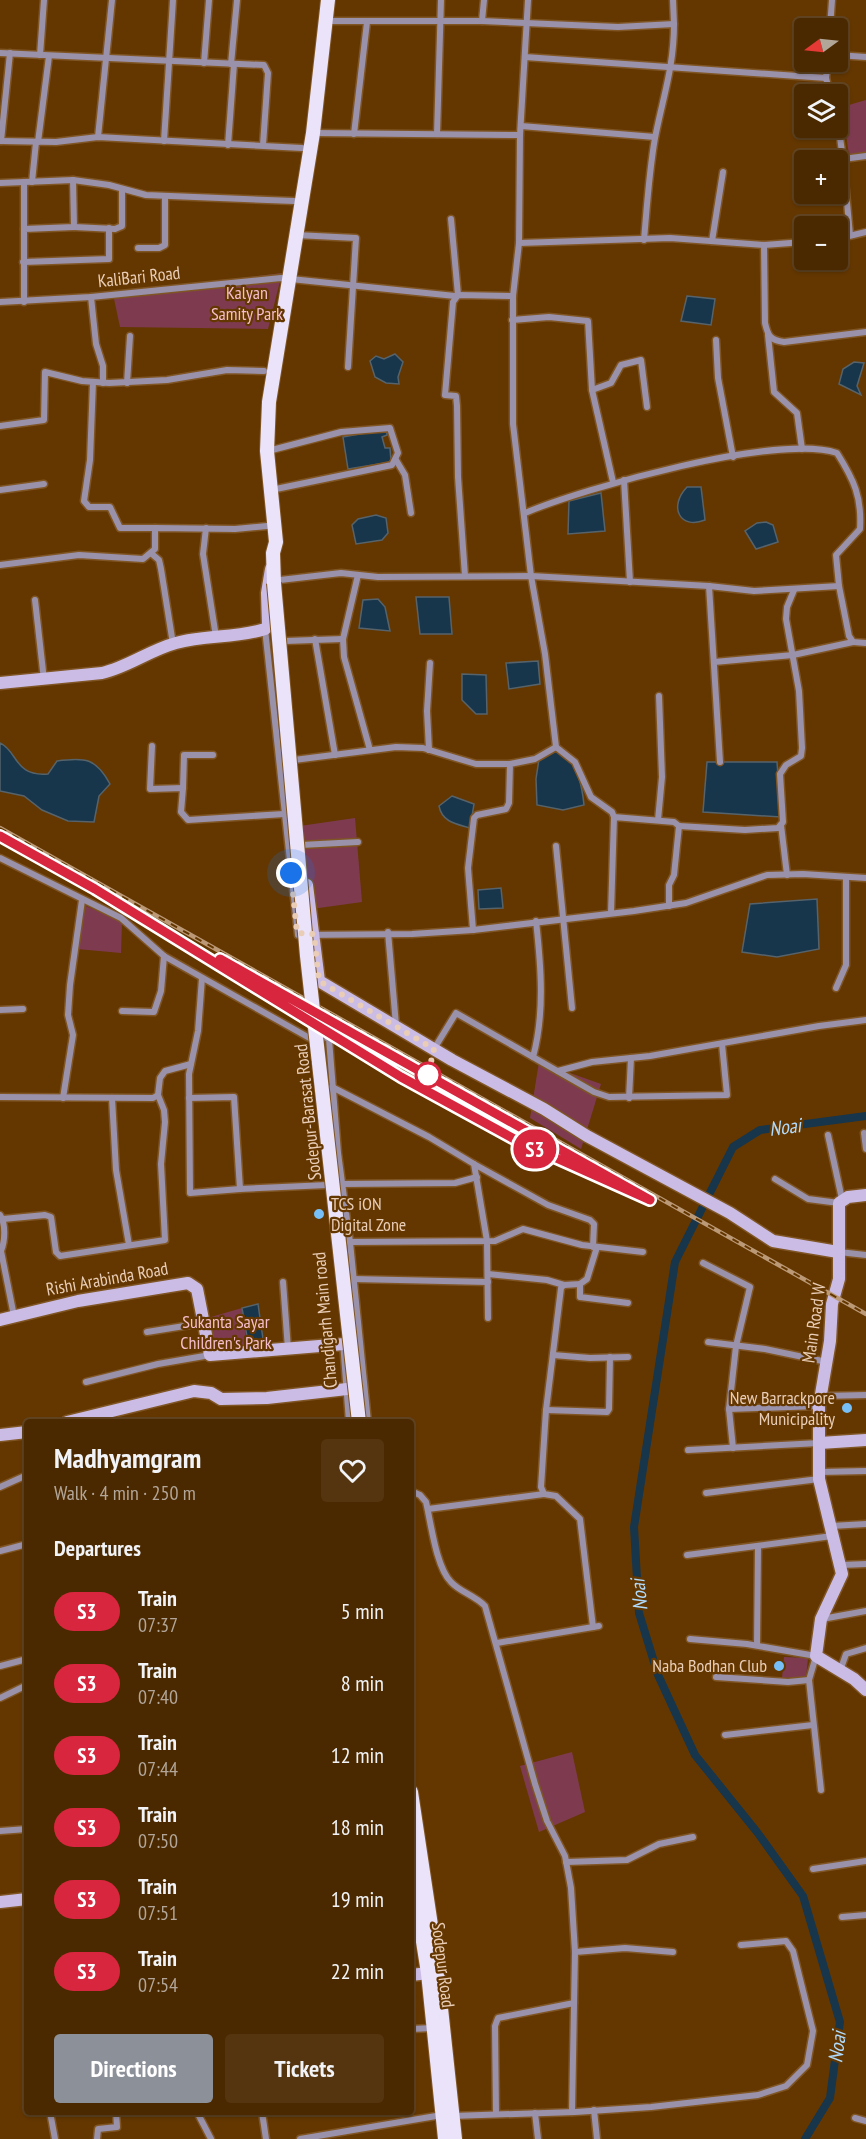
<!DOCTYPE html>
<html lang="en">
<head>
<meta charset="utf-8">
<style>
  body { margin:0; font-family:"PT Sans Narrow",sans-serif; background:#55350f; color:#f1f3f6; height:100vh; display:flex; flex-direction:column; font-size:22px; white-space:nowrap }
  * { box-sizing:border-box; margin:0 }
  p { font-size:20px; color:#b2a699 }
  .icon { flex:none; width:33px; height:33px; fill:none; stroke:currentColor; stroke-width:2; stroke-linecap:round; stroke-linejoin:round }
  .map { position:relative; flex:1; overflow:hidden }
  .drawer { position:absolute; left:24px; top:1419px; width:390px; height:696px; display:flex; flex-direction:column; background:#4b2900; border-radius:6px; box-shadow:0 2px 4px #0004,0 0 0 2px #624522 }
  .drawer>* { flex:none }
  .badge { padding:0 12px; border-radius:20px; font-size:21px; line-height:39px }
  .needle { width:39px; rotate:255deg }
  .buttons { position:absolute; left:794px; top:18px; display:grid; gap:12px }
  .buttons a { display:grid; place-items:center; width:54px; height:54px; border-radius:6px; background:#4b2900; box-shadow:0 2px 4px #0004,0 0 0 2px #624522; font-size:30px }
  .you { position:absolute; width:30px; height:30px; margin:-15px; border:4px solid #fff; border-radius:50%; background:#1a73e8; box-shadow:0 0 0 9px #1a73e833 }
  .map>.badge { position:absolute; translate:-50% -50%; box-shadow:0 0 0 3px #fff }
  h2 { padding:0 30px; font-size:22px; line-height:54px }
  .round { display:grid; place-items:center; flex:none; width:63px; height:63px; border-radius:6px; background:#55350f }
  .head { display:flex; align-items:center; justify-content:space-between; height:102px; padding:0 30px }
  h1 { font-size:28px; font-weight:700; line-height:45px }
  .button { display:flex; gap:12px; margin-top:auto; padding:12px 30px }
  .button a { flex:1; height:69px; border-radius:6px; background:#8c9099; color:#fff; font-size:24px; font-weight:700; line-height:69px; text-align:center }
  .button a+a { background:#55350f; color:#f1f3f6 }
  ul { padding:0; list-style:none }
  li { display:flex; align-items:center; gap:18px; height:72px; padding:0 30px }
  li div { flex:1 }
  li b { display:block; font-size:22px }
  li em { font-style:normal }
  li .badge { min-width:66px; font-weight:700; text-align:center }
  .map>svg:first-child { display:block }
  .green { fill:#7e3b50 }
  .water { fill:#17354b; stroke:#56636b; stroke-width:1.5 }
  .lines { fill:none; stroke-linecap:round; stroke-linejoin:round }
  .canal { stroke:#17354b; stroke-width:8 }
  .street-casing { stroke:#7f5524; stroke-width:9 }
  .secondary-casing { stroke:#7f5524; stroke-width:15 }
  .primary-casing { stroke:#7f5524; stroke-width:16 }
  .street { stroke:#9a91ab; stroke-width:6 }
  .secondary { stroke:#cbbce6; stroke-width:12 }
  .primary { stroke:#ebe3f9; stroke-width:14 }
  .rail-casing { stroke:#b97; stroke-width:4.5 }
  .rail { stroke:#643700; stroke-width:2; stroke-dasharray:7; stroke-linecap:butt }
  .primary-bridge-casing { stroke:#7f5524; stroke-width:16; stroke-linecap:butt }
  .primary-bridge { stroke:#ebe3f9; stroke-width:14 }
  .line-casing { stroke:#fff; stroke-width:14 }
  .line { stroke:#d7263d; stroke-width:9 }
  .walk { stroke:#e9cdb6; stroke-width:6; stroke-dasharray:0 10.8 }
  .stop-dot { fill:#fff; stroke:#d7263d; stroke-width:3 }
  .poi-dot { fill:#76c0f7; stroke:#643700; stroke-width:2 }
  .labels { text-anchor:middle; stroke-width:4.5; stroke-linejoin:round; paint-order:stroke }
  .street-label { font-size:18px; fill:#e9cdb6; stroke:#643700 }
  .park-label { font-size:18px; fill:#f5becc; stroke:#643700 }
  .poi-label { font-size:18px; fill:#e9cdb6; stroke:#643700; text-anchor:end }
  .water-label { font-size:20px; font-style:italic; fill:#b0dbfc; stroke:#643700 }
</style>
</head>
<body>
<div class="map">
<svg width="866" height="2139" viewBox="0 0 866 2139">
  <rect width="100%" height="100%" fill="#643700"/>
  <g class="green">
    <path d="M866,100v53l-17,2 -7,-48z"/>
    <path d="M282,273l-14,56 -148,-2 -7,-33z"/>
    <path d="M355,818l7,84 -65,9 -11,-83z"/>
    <path d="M83,905l39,16 -1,32 -44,-4z"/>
    <path d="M539,1062l62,22 -20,65 -51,-31z"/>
    <path d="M242,1308l5,40 -35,4 -8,-33z"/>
    <path d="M784,1657l24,1 -2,19 -24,1z"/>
    <path d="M572,1752l13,60 -46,20 -19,-66z"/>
  </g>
  <g class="water">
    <path d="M687,296l28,3 -4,26 -30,-4z"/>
    <path d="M395,354l8,8 -5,15 1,7 -13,-1 -11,-6 -5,-16 6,-5 8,3z"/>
    <path d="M854,362l10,1 -7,23 4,9 -22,-11 4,-15z"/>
    <path d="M386,429l1,6 -5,2 3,11h5l1,14 -43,7 -5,-32z"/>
    <path d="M687,487h14l4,33c-25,10 -37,-13 -18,-33z"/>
    <path d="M601,493l4,38 -37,3 1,-33z"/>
    <path d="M376,515l10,3 2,15 -6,7 -26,4 -4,-19 6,-6z"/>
    <path d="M766,522l7,3 5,17 -22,7 -11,-18 12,-8z"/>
    <path d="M416,597h33l3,37h-32z"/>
    <path d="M378,599l7,8 5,24 -31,-3 4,-28z"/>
    <path d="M538,661l2,23 -31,5 -3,-26z"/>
    <path d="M462,674l24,1 1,39h-11l-14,-14z"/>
    <path d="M0,743c18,8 14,34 48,31l9,-13c28,-4 39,-3 53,23l-11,12 -5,26 -26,-1 -26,-11 -18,-14 -24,-5z"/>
    <path d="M551,751l14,2c13,16 17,32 19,52l-21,5 -26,-5 -1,-26 3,-20z"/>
    <path d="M707,762h70l4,55 -78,-5z"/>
    <path d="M452,796l22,8 -4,24c-14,-4 -28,-6 -31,-22z"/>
    <path d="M501,888l2,20 -24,1 -1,-19z"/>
    <path d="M817,899l2,50 -42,8 -35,-5 8,-48z"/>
    <path d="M258,1304l6,42 -15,2 -7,-40z"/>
  </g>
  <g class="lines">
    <path class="canal" d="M805,2139l25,-41 10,-76 -37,-126 -46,-64 -62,-77 -37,-80 -19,-62 -5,-86 41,-265 58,-115 27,-17 106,-14"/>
    <g class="street-casing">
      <g id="street">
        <path d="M528,0l-8,135 -1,108 -6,53v128l18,152 14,78 11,93 19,15 16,35 21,15 2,5"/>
        <path d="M673,0l1,24"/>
        <path d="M326,21h156l136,6 56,-3c0,43 -11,73 -19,114 -6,34 -8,68 -11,102"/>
        <path d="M482,21l2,-21"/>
        <path d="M830,28l2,-28"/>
        <path d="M0,53l264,12 4,8 -5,72"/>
        <path d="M40,55l4,-55"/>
        <path d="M837,55l29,2"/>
        <path d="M525,57l301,21 2,-16"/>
        <path d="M204,63l5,-63"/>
        <path d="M231,64l6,-64"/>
        <path d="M826,78l4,16"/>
        <path d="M837,116l6,43 23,-3"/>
        <path d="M521,126l134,11"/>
        <path d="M314,133l206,2"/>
        <path d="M354,134l13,-112"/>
        <path d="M437,134l4,-134"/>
        <path d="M98,137l14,-137"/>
        <path d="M0,141l56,1 42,-5 204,11"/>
        <path d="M1,141l9,-88"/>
        <path d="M164,141l9,-141"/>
        <path d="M38,142l11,-86"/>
        <path d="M228,145l6,-81"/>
        <path d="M843,159l7,76"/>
        <path d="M32,182l4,-40"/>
        <path d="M0,183l73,-3 36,5 37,10 148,6"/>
        <path d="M451,219l7,76"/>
        <path d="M74,227l41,2 7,-3v-37"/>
        <path d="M24,229v-47"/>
        <path d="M296,235l60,3 -8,129"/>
        <path d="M837,239l29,-7"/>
        <path d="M712,241l11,-69"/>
        <path d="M519,243l151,-5 94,7 40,-3"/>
        <path d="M764,245l1,78c3,13 5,17 19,19l82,-10"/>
        <path d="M138,248h21l6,-3v-48"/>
        <path d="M23,262l86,-3v-31"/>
        <path d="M91,297l5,47 7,22v17"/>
        <path d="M0,302l91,-5 190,-19 174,18"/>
        <path d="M24,302v-73l50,-2 -1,-47"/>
        <path d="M512,320l37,-3 39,4 4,69 21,92"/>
        <path d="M768,335l6,57 23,21 5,36"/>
        <path d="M716,340l2,38 15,79"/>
        <path d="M93,382l-3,78 -6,41 5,6h21l10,21h35"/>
        <path d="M127,383l3,-47"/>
        <path d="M592,390l19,-7 10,-18 20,-5 6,47"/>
        <path d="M0,426l44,-6 1,-48 37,9 27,2 58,-3 60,-10 37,1"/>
        <path d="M268,451l73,-19 49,-4 8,25 -6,12 -121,25"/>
        <path d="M396,460l9,15 6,38"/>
        <path d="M624,480l6,102"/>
        <path d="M0,490l44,-6"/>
        <path d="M206,528l-3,26 13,83"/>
        <path d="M152,554l7,6 2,9 12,75"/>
        <path d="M0,565l79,-10 64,4 12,-10v-21l80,1 32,-3"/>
        <path d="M358,575l-15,64 1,18 26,93"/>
        <path d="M465,576l-7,-99 -1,-71 -1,-10 -11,-1 8,-93 5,-7 55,1"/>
        <path d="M280,580l61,-7 37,4 153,-1 178,10 45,5 85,-5 -3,-31 24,-26c2,-32 -6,-49 -23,-76 -58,-20 -254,35 -312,60"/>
        <path d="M709,586l11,176"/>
        <path d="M839,586l10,50 4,6 13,1"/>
        <path d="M35,600l9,80"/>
        <path d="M265,629l33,306 114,-1 61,-4 161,-19 52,-8 81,-28 36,-1 63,4"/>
        <path d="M315,639l20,116"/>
        <path d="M285,641l58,-2"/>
        <path d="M714,662l79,-7 60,-13"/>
        <path d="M152,746l-2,43 33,-1 -2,24 7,8 96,-6"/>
        <path d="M429,750l-2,-39 3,-48"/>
        <path d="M294,760l102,-13 27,1 53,16h34"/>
        <path d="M183,788l1,-33h29"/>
        <path d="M658,820l4,-43 -3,-81"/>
        <path d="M781,825l6,50"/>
        <path d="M679,826l66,4 33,-2 5,-6 -3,-48 6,-9 15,-9 1,-8 -3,-57 -13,-72 1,-12 7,-17"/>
        <path d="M301,845l57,-3"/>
        <path d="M556,846l16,162"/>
        <path d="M0,858l121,60 43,38 149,84"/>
        <path d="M611,913l3,-96 60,5 5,4 -5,49 -5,10v21"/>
        <path d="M473,930l-5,-62 6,-50 3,-3 29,-6 3,-6 1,-39 25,-5 21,-12"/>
        <path d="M388,932l8,93"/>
        <path d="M202,978l-4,53 -9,43 1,119 50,-4"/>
        <path d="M836,988l10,-23v-87"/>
        <path d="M0,1010l23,-1"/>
        <path d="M122,1011l32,1 7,-21 3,-35"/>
        <path d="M317,1039l5,-3 7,3 9,114 12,89 18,180"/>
        <path d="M434,1049l22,-36 138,79 15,5 118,-2 -5,-51"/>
        <path d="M533,1057c12,-44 8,-91 3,-136"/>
        <path d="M558,1071l34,-9 58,-6 169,-30 47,-6"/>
        <path d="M332,1087l97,50 45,27 13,77 1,77"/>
        <path d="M0,1097l153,1 5,-3 2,-17 5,-7 26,-7"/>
        <path d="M63,1098l10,-63 -5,-20 2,-30 12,-85"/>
        <path d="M112,1098l4,72 13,75"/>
        <path d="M189,1098l45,-1 6,92 87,-4"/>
        <path d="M629,1098l2,-40"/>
        <path d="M864,1133l2,16"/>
        <path d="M828,1135l14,64"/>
        <path d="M474,1164l74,41 42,15 4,4 -1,23"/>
        <path d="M775,1179l33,20 31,4"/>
        <path d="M342,1184l113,-1 22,-6"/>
        <path d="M0,1215c6,9 5,26 1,36l13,65"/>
        <path d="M3,1219l42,-4 6,2 5,35 4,4 105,-16 -4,-76 4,-42 -1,-12 -6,-15"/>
        <path d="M350,1242l145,-1 28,-12 59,16 61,7"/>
        <path d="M839,1252l27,3"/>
        <path d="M703,1263l47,24 -14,59 -7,63 90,-3"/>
        <path d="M488,1274l59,6 17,5"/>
        <path d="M353,1279l135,3"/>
        <path d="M283,1282l5,67"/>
        <path d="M580,1284v13l48,6"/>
        <path d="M147,1332l56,-9"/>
        <path d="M343,1342l6,80"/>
        <path d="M708,1342l57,7 62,13"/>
        <path d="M553,1355l37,3 38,-1"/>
        <path d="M86,1382l72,-18 52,-9"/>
        <path d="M821,1396l45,-1"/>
        <path d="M729,1409l4,39"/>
        <path d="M546,1410l61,2 2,-3 1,-52"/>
        <path d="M108,1412l3,10"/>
        <path d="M688,1450l131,-7"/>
        <path d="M819,1472l47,-1"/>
        <path d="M0,1487l27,-12"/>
        <path d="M411,1491l9,4 6,7c5,21 10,65 25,80 9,10 23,13 34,24l50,178 12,37 18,35 6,32 4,64 -3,160"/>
        <path d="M706,1493l113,-14"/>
        <path d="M428,1509l116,-15"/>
        <path d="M831,1526l35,-2"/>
        <path d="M0,1551l27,-7"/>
        <path d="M687,1555l145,-19"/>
        <path d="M841,1565l25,-1"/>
        <path d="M822,1619l44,-8"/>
        <path d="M593,1627l-13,-108 -24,-23 -12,-2 -3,-7 5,-77 15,-122 3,-3 16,-1 7,-5 10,-32"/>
        <path d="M690,1639l57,5 69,12 -7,24 -21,2 -72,-5"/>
        <path d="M497,1643l102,-17"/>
        <path d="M757,1645l1,-98"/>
        <path d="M0,1666l27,-7"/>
        <path d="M840,1671l6,-17 20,-6"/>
        <path d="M809,1680l12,110"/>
        <path d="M0,1698l27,-13"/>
        <path d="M725,1735l88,-10"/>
        <path d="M0,1831l27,-2"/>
        <path d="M566,1862l61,-2 32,-16 34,-7"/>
        <path d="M813,1869l53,-8"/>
        <path d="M842,1917l24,-2"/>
        <path d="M575,1952l50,-4 48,4"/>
        <path d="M411,2029l22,-1"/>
        <path d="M594,2110l3,29"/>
        <path d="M50,2112l5,27"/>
        <path d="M197,2112l14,27"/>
        <path d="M262,2112l4,27"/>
        <path d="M535,2113l3,26"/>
        <path d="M496,2114l-1,-88 3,-8 76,-15"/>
        <path d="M452,2116l123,-4 76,-5 107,-12 28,-9 21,-21 6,-34 -20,-80 -7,-10 -45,4"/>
        <path d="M855,2118l11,3"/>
        <path d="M97,2139l1,-10 19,-2 -1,-15"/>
        <path d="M300,2139l142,-24"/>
      </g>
    </g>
    <g class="secondary-casing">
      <g id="secondary">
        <path d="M0,683l102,-10c26,-6 48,-23 74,-30 29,-8 61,-5 89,-14l3,-3 -1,-33 4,-24"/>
        <path d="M307,885l12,96 133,79 92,49 43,27 143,77 43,28 65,11"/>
        <path d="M866,1195l-18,2 -9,6v76l-7,25 -2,37 -11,65v73l23,95 -21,45 -5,37 38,23 12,11"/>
        <path d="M0,1320l78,-19 110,-18 9,6 13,66 134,-11"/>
        <path d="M67,1422l127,-31 17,2 10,6 46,-1 80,-9"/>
        <path d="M0,1435l27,-3"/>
        <path d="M820,1443l46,-3"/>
        <path d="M0,1902l27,-3"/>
        <path d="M411,1975l26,-3"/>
      </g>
    </g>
    <g class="primary-casing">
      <g id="primary">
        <path d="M274,583l-1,-30 3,-11 -9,-91 2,-49 44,-269 15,-133"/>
        <path d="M411,1792l24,160 20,187"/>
        <path d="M411,1867l17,106 17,166"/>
      </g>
    </g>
    <use href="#street" class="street"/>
    <use href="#secondary" class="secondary"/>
    <use href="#primary" class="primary"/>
    <g class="rail-casing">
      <g id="rail">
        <path d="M0,828l866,486"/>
        <path d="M112,900l163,98 87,57 136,77 150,67"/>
      </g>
    </g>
    <use href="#rail" class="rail"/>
    <g class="primary-bridge-casing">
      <path id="primary-bridge" d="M274,583l33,373 52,466"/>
    </g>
    <use href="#primary-bridge" class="primary-bridge"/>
  </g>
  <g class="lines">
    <g class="line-casing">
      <path id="line" d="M0,836l95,53 306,188 115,63 134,60 -430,-241"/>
    </g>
    <use href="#line" class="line"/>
    <path class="walk" d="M291,873l6,60 17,1 5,47 115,68 -6,26"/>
  </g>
  <circle class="stop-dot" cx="428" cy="1075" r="12"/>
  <g class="poi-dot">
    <circle cx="319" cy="1214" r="6"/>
    <circle cx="847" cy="1408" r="6"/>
    <circle cx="779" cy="1666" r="6"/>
  </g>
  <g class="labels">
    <g class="street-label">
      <text transform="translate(139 277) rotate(-6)" y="6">KaliBari Road</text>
      <text transform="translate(308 1112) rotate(-96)" y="6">Sodepur-Barasat Road</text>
      <text transform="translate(107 1279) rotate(-10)" y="6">Rishi Arabinda Road</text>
      <text transform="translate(325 1320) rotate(-95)" y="6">Chandigarh Main road</text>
      <text transform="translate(814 1323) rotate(-82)" y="6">Main Road W</text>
      <text transform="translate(443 1965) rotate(83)" y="6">Sodepur Road</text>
    </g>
    <g class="park-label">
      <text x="247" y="299">Kalyan<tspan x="247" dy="21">Samity Park</tspan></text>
      <text x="226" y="1328">Sukanta Sayar<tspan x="226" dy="21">Children's Park</tspan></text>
    </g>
    <g class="poi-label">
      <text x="331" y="1210" text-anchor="start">TCS iON<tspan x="331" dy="21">Digital Zone</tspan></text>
      <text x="835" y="1404">New Barrackpore<tspan x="835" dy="21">Municipality</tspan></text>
      <text x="767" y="1672">Naba Bodhan Club</text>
    </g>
    <g class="water-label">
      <text transform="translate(785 1127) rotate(-7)" y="7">Noai</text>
      <text transform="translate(639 1595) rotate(-96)" y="7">Noai</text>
      <text transform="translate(837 2047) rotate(-83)" y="7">Noai</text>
    </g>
  </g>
</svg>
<div class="buttons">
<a><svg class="needle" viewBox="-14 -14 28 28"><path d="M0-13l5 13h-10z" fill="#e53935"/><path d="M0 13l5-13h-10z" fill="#b2a699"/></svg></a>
<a><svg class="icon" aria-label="layers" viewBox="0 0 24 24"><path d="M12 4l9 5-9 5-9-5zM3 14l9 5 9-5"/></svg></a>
<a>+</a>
<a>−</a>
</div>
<div class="you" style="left:291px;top:873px"></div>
<b class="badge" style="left:535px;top:1149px;background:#d7263d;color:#fff">S3</b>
<section class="drawer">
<div class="head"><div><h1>Madhyamgram</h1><p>Walk · 4 min · 250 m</p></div><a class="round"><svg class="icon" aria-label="heart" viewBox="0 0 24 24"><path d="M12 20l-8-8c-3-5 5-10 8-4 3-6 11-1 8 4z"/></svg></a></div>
<h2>Departures</h2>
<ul>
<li><span class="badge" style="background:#d7263d;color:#fff">S3</span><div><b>Train</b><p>07:37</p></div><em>5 min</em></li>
<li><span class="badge" style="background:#d7263d;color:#fff">S3</span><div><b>Train</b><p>07:40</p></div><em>8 min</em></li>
<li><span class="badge" style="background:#d7263d;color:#fff">S3</span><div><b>Train</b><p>07:44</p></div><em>12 min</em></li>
<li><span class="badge" style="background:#d7263d;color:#fff">S3</span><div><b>Train</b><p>07:50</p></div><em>18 min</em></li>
<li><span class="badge" style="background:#d7263d;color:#fff">S3</span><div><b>Train</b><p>07:51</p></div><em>19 min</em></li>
<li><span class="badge" style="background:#d7263d;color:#fff">S3</span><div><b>Train</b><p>07:54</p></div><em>22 min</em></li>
</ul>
<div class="button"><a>Directions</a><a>Tickets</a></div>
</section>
</div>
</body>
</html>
